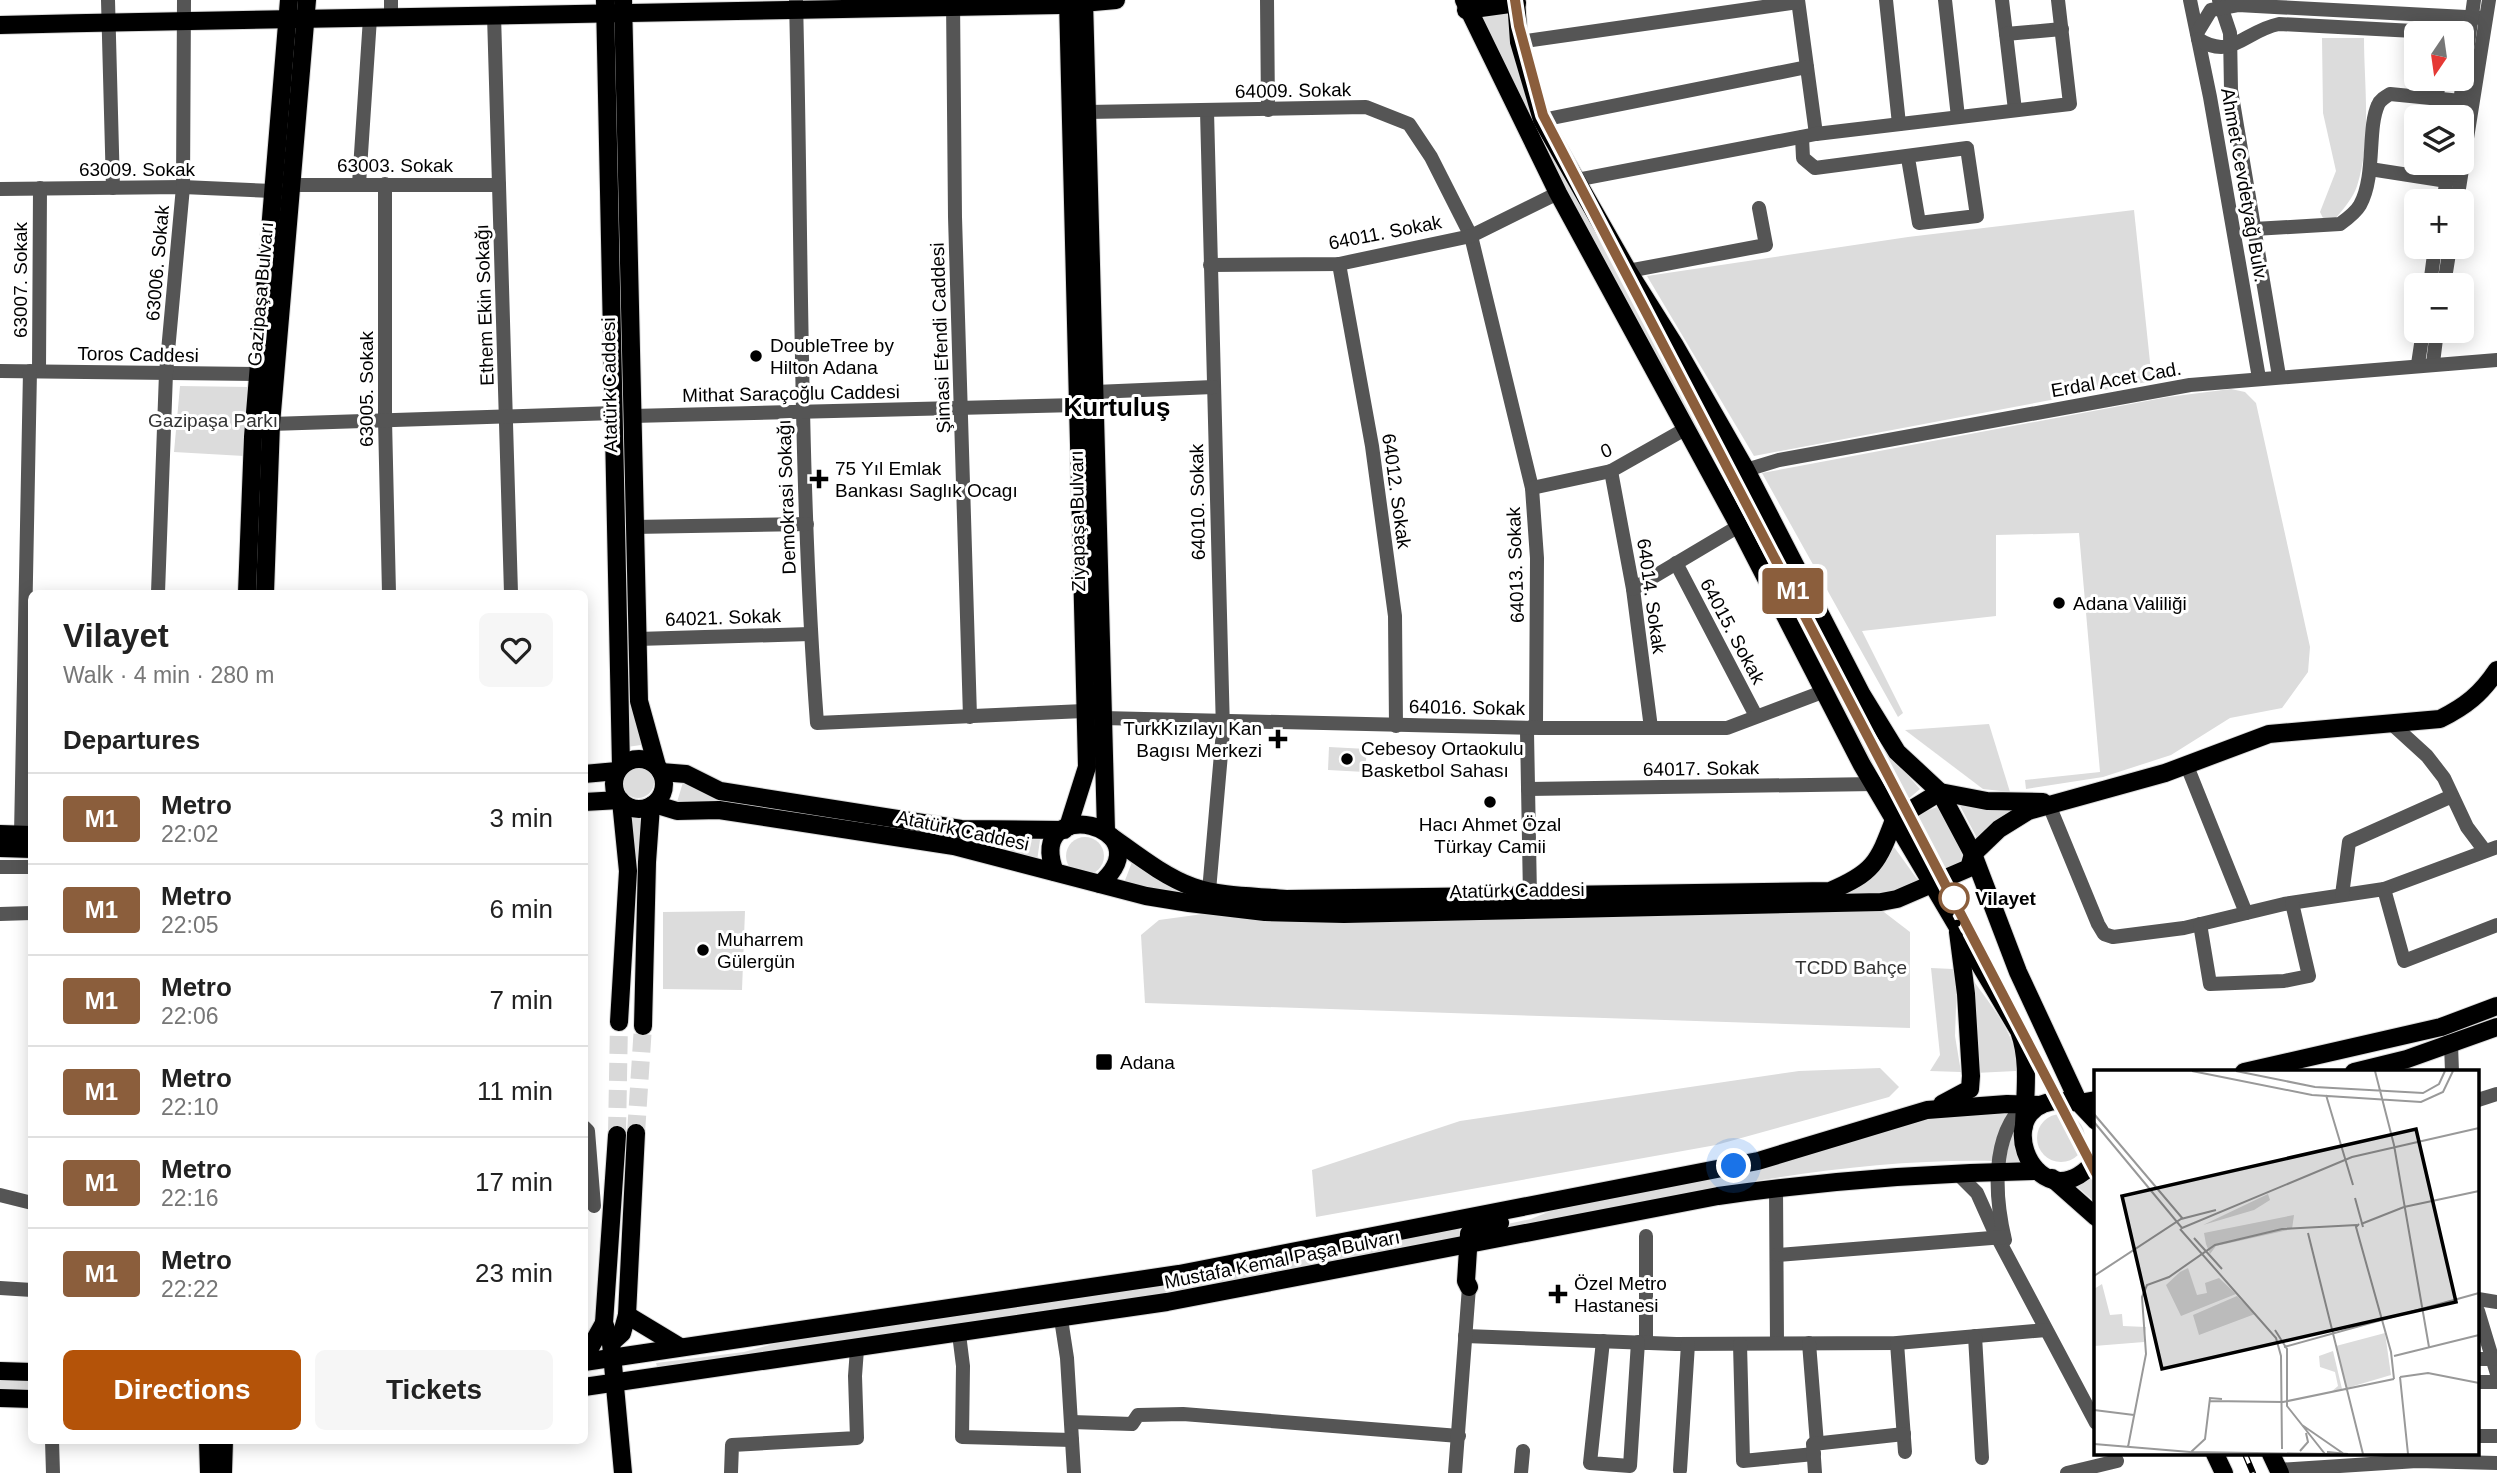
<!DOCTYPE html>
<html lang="en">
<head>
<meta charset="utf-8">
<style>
  body { margin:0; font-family:Helvetica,sans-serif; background:#f6f6f6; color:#222; height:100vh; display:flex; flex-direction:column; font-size:26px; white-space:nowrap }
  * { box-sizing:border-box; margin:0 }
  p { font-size:23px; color:#767676 }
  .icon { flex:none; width:38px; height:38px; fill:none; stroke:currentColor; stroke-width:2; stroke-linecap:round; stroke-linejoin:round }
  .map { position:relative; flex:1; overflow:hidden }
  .panel { position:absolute; left:28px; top:590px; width:560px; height:854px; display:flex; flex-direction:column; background:#fff; border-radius:10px; box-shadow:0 4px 18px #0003 }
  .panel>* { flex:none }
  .badge { padding:0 14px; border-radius:5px; font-size:24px; line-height:46px }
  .needle { width:46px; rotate:193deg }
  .buttons { position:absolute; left:2404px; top:21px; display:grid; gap:14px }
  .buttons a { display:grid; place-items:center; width:70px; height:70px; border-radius:10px; background:#fff; box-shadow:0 4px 18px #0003; font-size:35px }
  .you { position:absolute; width:35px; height:35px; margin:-18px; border:5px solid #fff; border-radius:50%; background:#1a73e8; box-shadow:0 0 0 10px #1a73e833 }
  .map>.badge { position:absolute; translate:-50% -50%; box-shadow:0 0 0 4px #fff }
  h2 { padding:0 35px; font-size:26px; line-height:63px }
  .round { display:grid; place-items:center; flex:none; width:74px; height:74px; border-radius:10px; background:#f6f6f6 }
  .head { display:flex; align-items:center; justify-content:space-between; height:119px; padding:0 35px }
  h1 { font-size:33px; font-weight:700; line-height:52px }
  .action { display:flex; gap:14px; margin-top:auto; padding:14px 35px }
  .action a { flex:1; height:80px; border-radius:10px; background:#b45309; color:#fff; font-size:28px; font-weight:700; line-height:80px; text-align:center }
  .action a+a { background:#f6f6f6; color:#222 }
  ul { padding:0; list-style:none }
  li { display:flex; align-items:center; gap:21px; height:91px; padding:0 35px; border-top:2px solid #e0e0e0 }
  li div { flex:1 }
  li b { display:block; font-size:26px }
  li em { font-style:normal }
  li .badge { min-width:77px; font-weight:700; text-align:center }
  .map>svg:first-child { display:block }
  .green { fill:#dcdcdc }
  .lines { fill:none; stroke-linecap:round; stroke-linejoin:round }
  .major-tunnel { stroke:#d9d9d9; stroke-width:18; stroke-dasharray:18 9; stroke-linecap:butt }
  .major-casing { stroke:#dbdbdb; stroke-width:20 }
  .minor { stroke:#555; stroke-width:14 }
  .major { stroke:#000; stroke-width:18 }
  .rail-casing { stroke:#000; stroke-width:6 }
  .rail { stroke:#fff; stroke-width:3.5; stroke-dasharray:10; stroke-linecap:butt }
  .line-casing { stroke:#fff; stroke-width:16 }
  .line { stroke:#8b5e3c; stroke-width:10 }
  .walk { stroke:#000; stroke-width:7; stroke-dasharray:0 12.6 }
  .poi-dot { fill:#000; stroke:#fff; stroke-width:2.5 }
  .stop-dot { fill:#fff; stroke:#8b5e3c; stroke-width:3.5 }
  .labels { text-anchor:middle; stroke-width:6; stroke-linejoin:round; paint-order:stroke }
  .street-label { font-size:19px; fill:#000; stroke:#fff }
  .poi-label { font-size:19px; fill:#000; stroke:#fff; text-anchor:start }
  .park-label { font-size:19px; fill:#333; stroke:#fff }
  .stop-label { font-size:19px; font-weight:bold; fill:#000; stroke:#fff; text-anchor:start }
  .district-label { font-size:26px; font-weight:bold; fill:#000; stroke:#fff }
  .inset-road { fill:none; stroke:#999; stroke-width:2 }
  .view { fill:#000; fill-opacity:0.15; stroke:#000; stroke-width:3.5 }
  .inset-edge { fill:none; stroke:#000; stroke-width:3.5 }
</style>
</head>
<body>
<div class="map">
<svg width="2497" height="1473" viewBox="0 0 2497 1473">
  <rect width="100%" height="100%" fill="#fff"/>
  <g class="green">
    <path d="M1507,13l8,50 15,49 71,129 133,223 155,290 31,35 -22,19 -27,-42 -88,-178 -63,-116 -127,-226 -115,-227z"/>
    <path d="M615,27l16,675 10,43 -14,2 -16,-718z"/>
    <path d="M2322,38h42c0,46 8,103 -7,148 -4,12 -13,22 -21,32h-13l-3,-6 16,-41 -13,-58z"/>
    <path d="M2134,210l18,171 -398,75 -107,-180 261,-39z"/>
    <path d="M180,386l69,1 -5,69 -70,-4z"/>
    <path d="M2231,389l14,3 11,11 54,244 -2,25 -26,36 -52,10 -59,37 -68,22 -77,12 -1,-9 75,-8 -21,-239 -83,2v81l-134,15 41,82 -5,4 -136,-244 406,-76z"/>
    <path d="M1989,724l21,68 -27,-3 -78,-59z"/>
    <path d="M1329,747l38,2 -2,23 -37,-2z"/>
    <circle cx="638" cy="782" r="16"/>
    <path d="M684,779l279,56 77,5 -3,21 -318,-59h-42z"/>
    <path d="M1959,804h80c-24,8 -45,15 -62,34z"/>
    <path d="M1937,807l16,24 12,31 -24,12 -28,-46 8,-15z"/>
    <path d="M628,816l17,1 -7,50 -3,-1z"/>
    <circle cx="1085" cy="856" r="19"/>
    <path d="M1894,847l26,36 -36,12 -696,1 -64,-13 8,-21 56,30 652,2 37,-21z"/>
    <path d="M1880,909l30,23v96l-765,-25 -4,-68 18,-15 44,-6z"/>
    <path d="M745,911l-3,79 -79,-1v-77z"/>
    <path d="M1931,968l22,1 4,9 -2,58 6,36 -31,-1 10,-16z"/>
    <path d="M1968,973c18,27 53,64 48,98l-41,2z"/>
    <path d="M1880,1068l19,19 -10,10 -173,48 -400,72 -4,-47 148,-49 339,-50z"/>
    <path d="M2009,1112l-16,49c-171,-3 -341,40 -508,73l-1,-5 47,-10 22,-9 189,-37 62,-16 129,-39z"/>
    <circle cx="2061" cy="1138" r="24"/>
    <path d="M2013,1127l3,22 6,14 -17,-1z"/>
    <path d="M2096,1170v33l-22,-19z"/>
    <path d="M1459,1229l2,10 -286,53 -517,78 -2,-7 88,-11 44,-12 346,-50z"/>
    <path d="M0,1380l31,1v9l-31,-1z"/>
  </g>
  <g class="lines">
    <g class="major-tunnel">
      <path d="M636,1133l7,-107"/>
      <path d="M617,1135l2,-113"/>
    </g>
    <g class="major-casing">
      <g id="major">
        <path d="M605,0l16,766"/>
        <path d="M623,0l16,701 18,65"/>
        <path d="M1084,0l22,831"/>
        <path d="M1464,0l94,193 181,333 123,239 157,266c11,30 6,63 5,95"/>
        <path d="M1516,0l3,42 23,78 86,151 46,73 72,126 116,225 35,57 43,40 33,62 45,118 61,131 17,-3"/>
        <path d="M1466,10l51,-7"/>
        <path d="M0,25c353,-9 706,-15 1060,-20l56,-5"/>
        <path d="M247,593l6,-156 36,-437"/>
        <path d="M265,593l6,-169 36,-424"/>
        <circle cx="639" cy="784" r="25"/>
        <path d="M661,772l25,2 34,17 241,38 103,1"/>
        <path d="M584,774l33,-3"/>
        <path d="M584,802l36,-2"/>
        <path d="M654,804l23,7 42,-1 235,36 192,50 43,7 76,9 79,2 537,-12 16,-3 72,-31 4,-14 26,-25 29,-18 137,-38 104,-39 171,-15c26,-13 41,-25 57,-49"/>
        <path d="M1894,820l46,-28 47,9 56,1"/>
        <path d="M1068,827l19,-60 -19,-767"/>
        <path d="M0,834l32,1"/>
        <path d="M1109,835c27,19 54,41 84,52 29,10 63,9 93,12l544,-8c43,-18 48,-28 64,-71"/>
        <path d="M0,848l32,1"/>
        <path d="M1055,872c-31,-80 112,-47 45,12"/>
        <path d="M619,1022l9,-151 -7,-70"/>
        <path d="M643,1026l4,-164 4,-56"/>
        <path d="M2244,1072l197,-45 56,-21"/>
        <path d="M2354,1072l53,-13 90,-32"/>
        <path d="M1942,1104l28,-15 1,-13 -5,-82 -8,-62"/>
        <path d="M2096,1121l-17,-18c-102,-21 -46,132 17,57"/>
        <path d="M617,1135l-13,188 7,20 12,130"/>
        <path d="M2052,1178l44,39"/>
        <path d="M1469,1287l-3,-6 3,-47 31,-11"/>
        <path d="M627,1315l53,32"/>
        <path d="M611,1343l11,-10 5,-18 9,-182"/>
        <path d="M584,1359l20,-36"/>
        <path d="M584,1362l595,-88 579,-113 169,-51 80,-6 34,1"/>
        <path d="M0,1371l32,1"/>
        <path d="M584,1387l583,-85 551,-106c106,-15 212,-23 319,-25"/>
        <path d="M0,1398l32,1"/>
        <path d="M208,1440l1,33"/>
        <path d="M2215,1454l9,19"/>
        <path d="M2271,1454l9,19"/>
        <path d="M223,1473l1,-33"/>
      </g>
    </g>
    <g class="minor">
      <path d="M108,0l5,188"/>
      <path d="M391,0v17"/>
      <path d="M953,0l2,217 15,500"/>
      <path d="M1267,0l1,110"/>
      <path d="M1798,0l18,134"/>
      <path d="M1886,0l13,124"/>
      <path d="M1945,0l13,117"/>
      <path d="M2002,0l13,110"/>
      <path d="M2190,0l20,97 49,281"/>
      <path d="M2219,0l11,33 1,57 48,286"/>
      <path d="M796,1c6,241 3,482 21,722l267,-12"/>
      <path d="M494,15l17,578"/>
      <path d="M2197,33l14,-23 27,-5 247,13"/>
      <path d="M2006,34l56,-5"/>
      <path d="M2198,39c34,22 46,-8 81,-15l173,9"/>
      <path d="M1519,42l279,-40"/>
      <path d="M2436,99l4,-20"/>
      <path d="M1207,111l16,620 -14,160"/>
      <path d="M1087,112l279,-5 43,17 22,33 40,79 61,252 5,70 -1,165 -9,9 3,164"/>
      <path d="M2458,117l16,-117"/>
      <path d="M1542,120l265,-53"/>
      <path d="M1802,137l1,21 12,10 152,-20 10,68 -58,7 -11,-65"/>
      <path d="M2370,169l77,12"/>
      <path d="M1576,180l240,-46 254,-30 -12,-104"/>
      <path d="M359,184l11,-166"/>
      <path d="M385,184v236l4,173"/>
      <path d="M291,185h208"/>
      <path d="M0,189l183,-2 90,4"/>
      <path d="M2443,201l7,-38"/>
      <path d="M2457,201l32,-201"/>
      <path d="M2254,229l86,-5c7,-5 16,-12 20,-19 16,-29 7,-76 18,-100 2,-5 7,-8 12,-11l71,7"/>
      <path d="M1339,264l33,182 23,170 1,110"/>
      <path d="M1210,265l129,-1 132,-28 87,-43"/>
      <path d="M1628,271l138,-26 -7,-37"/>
      <path d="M2430,285l5,-38"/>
      <path d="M2444,285l6,-38"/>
      <path d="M2433,363l4,-32"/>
      <path d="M2418,364l5,-33"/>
      <path d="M0,371l266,3"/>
      <path d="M39,371l1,-183"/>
      <path d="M1095,392l118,-5"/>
      <path d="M632,416l445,-11"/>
      <path d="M271,424l343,-11"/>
      <path d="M1746,470l33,-10 411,-75 307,-25"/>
      <path d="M1611,471l22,118 18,139"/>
      <path d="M1532,488l79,-17 76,-43"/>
      <path d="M633,527l174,-3"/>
      <path d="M1676,563l80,153"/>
      <path d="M1633,589l106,-63"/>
      <path d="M158,593l8,-220 17,-186 1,-187"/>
      <path d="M637,639l173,-5"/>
      <path d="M1102,718l438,10h187l98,-37"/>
      <path d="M2393,725l34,31 17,22 23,49 18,24"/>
      <path d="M2187,766l59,147"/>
      <path d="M1528,789l347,-5"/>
      <path d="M2049,805l49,119 6,10 9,3 71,-9 100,-24 100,-15 113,-42"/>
      <path d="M21,835l9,-464"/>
      <path d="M0,867h32"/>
      <path d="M2384,889l20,72 93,-36"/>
      <path d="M2342,895l7,-53 103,-46"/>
      <path d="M0,914l32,-1"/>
      <path d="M2200,924l10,60 74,-3 25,-5 -17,-73"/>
      <path d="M2451,1044l1,28"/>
      <path d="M2478,1100l19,-6"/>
      <path d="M584,1127l4,4 6,75"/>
      <path d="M1956,1172l21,21 17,38 102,192"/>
      <path d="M1776,1188l1,155"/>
      <path d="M0,1195l32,8"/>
      <path d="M1646,1236v107"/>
      <path d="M2005,1240c-10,-42 -15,-104 20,-136"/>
      <path d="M1777,1255l227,-18"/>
      <path d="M0,1288l32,2"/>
      <path d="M2478,1299l19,3"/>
      <path d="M2478,1311l19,63"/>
      <path d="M1061,1319l6,39 7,115"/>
      <path d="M959,1334l4,32 -1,71 110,3"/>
      <path d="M1465,1336l211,8 221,-1 149,-13"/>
      <path d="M1975,1336l7,122"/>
      <path d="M1603,1341l-13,122 40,3 8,-124"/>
      <path d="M1809,1343l8,101"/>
      <path d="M1897,1343l8,109"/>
      <path d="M1740,1344l3,117 71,-7"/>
      <path d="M2478,1359h15"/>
      <path d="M2478,1382h19"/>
      <path d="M1072,1422l60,2 6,-9 45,-1 276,22"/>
      <path d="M2478,1436h19"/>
      <path d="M52,1440l1,33"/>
      <path d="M1680,1470l8,-126"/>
      <path d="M2278,1470l139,-9 80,2"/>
      <path d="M731,1473l1,-28 125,-7 -2,-62 2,-27"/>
      <path d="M1455,1473l14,-186"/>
      <path d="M1521,1473l2,-22"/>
      <path d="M1815,1473l-2,-29 91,-10"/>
      <path d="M2067,1473l50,-12"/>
    </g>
    <use href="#major" class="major"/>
    <g class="rail-casing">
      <path id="rail" d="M2245,1454l8,19"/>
    </g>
    <use href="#rail" class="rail"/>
  </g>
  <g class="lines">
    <g class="line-casing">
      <path id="line" d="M1515,0l4,26 24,89 553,1058"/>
    </g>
    <use href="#line" class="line"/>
    <path class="walk" d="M1734,1166l47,-10 151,-46 38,-21 -4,-95 -8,-69 -13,-21 9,-6"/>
  </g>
  <g class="poi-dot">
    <circle cx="756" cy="356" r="7"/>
    <path d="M815.5 468.5h7v7h7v7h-7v7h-7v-7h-7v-7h7z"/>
    <circle cx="2059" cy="603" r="7"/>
    <path d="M1274.5 728.5h7v7h7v7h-7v7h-7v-7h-7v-7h7z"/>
    <circle cx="1347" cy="759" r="7"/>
    <circle cx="1490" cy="802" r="7"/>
    <circle cx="703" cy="950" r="7"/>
    <rect x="1095" y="1053" width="18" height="18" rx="3.5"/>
    <path d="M1554.5 1283.5h7v7h7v7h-7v7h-7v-7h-7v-7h7z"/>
  </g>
  <circle class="stop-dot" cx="1954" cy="898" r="14"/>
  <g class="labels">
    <g class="street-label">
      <text transform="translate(1293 90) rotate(-1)" y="7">64009. Sokak</text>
      <text x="395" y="172">63003. Sokak</text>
      <text x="137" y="176">63009. Sokak</text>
      <text transform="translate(2245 185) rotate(80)" y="7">Ahmet Cevdetyağ Bulv.</text>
      <text transform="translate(1385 232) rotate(-11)" y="7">64011. Sokak</text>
      <text transform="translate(157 263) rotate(-85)" y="7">63006. Sokak</text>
      <text transform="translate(20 280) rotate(-90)" y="7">63007. Sokak</text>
      <text transform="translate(260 294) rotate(-85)" y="7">Gazipaşa Bulvarı</text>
      <text transform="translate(484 305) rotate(-92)" y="7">Ethem Ekin Sokağı</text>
      <text transform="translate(940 338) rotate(-92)" y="7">Şimasi Efendi Caddesi</text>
      <text transform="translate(138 354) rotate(1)" y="7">Toros Caddesi</text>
      <text transform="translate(2116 379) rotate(-10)" y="7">Erdal Acet Cad.</text>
      <text transform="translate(609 385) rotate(-91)" y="7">Atatürk Caddesi</text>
      <text transform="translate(366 389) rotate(-90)" y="7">63005. Sokak</text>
      <text transform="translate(791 393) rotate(-1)" y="7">Mithat Saraçoğlu Caddesi</text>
      <text transform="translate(1606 450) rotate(-22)" y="7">0</text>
      <text transform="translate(1397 491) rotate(82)" y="7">64012. Sokak</text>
      <text transform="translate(786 497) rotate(-92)" y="7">Demokrasi Sokağı</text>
      <text transform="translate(1197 502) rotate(-91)" y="7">64010. Sokak</text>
      <text transform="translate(1077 521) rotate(-91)" y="7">Ziyapaşa Bulvarı</text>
      <text transform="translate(1515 565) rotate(-92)" y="7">64013. Sokak</text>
      <text transform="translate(1652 596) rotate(82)" y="7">64014. Sokak</text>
      <text transform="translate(723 617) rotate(-2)" y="7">64021. Sokak</text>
      <text transform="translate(1733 631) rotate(62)" y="7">64015. Sokak</text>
      <text transform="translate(1467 707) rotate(1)" y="7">64016. Sokak</text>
      <text transform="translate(1701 768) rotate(-1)" y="7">64017. Sokak</text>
      <text transform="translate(963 830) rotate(12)" y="7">Atatürk Caddesi</text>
      <text transform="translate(1517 890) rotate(-1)" y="7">Atatürk Caddesi</text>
      <text transform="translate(1282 1259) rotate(-11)" y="7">Mustafa Kemal Paşa Bulvarı</text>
    </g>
    <g class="poi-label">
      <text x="770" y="352">DoubleTree by<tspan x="770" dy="22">Hilton Adana</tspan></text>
      <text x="835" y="475">75 Yıl Emlak<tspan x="835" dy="22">Bankası Saglık Ocagı</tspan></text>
      <text x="2073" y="610">Adana Valiliği</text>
      <text x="1262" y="735" text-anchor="end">TurkKızılayı Kan<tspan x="1262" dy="22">Bagısı Merkezi</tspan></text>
      <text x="1361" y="755">Cebesoy Ortaokulu<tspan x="1361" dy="22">Basketbol Sahası</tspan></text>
      <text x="1490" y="831" text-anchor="middle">Hacı Ahmet Özal<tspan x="1490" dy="22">Türkay Camii</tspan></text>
      <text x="717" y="946">Muharrem<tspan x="717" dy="22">Gülergün</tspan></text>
      <text x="1120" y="1069">Adana</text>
      <text x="1574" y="1290">Özel Metro<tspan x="1574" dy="22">Hastanesi</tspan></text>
    </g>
    <g class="park-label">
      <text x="213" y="427">Gazipaşa Parkı</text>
      <text x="1851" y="974">TCDD Bahçe</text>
    </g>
    <g class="stop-label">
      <text x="1975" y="905">Vilayet</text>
    </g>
    <g class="district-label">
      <text x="1117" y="416">Kurtuluş</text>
    </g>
  </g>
  <g transform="translate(2094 1070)">
    <rect width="385" height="385" fill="#fff"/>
    <path d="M174,124l2,6 -16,10 -51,15zM200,145l-2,14 -76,17 -6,8 -4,-10 -2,-11zM102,194l-8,4 9,27 10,-2 -2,-10 14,-5 17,16 -55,22 -15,-31 14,-13zM8,214l8,31 12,-1 1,12 23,1 -2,15 -50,4v-57zM143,226l18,18 -56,21 -6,-20zM291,263l6,42 -44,13 -11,-42zM239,281l9,38 -11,3 7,-6 -3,-14 -15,-5 -1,-11z" fill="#dcdcdc"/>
    <path class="inset-road" d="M98,1l120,24 109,7 22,-10 10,-21M142,1l79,16 108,6 16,-9 6,-13M281,1l19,74 35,202M232,25l27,90M0,44l89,105M0,52l88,106 170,-71 127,-29M261,128l8,29M265,154l-3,3 35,125 3,27M267,154l43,-17 75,-16M86,159l96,109 5,18 1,93M214,163l55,221M100,168l28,31M0,206l87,-57 35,-9M181,260l12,19v57l38,48M190,277l195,-54M300,286l85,-21M306,307l28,-4 51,10M306,307l8,77M116,331l73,1 111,-23M0,340l40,5M208,355l42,29M0,374l96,8 140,2M34,377l18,-93 -4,-57 5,-12 22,-8 46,-32 67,-16 75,-4M206,381l8,-9 -2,-9M97,382l14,-13 5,-41 12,1M233,382l21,2"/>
    <path class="view" d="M322,59l40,173 -294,67 -40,-173z"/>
    <rect width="385" height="385" class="inset-edge"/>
  </g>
</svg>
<div class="buttons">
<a><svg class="needle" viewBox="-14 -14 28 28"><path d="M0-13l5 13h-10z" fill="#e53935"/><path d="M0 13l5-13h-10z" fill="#767676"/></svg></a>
<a><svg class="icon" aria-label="layers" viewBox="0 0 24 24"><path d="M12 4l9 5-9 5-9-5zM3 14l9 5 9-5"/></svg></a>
<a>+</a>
<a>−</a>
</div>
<div class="you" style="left:1734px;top:1166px"></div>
<b class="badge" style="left:1793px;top:591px;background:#8b5e3c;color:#fff">M1</b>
<section class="panel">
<div class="head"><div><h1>Vilayet</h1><p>Walk · 4 min · 280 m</p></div><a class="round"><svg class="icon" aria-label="heart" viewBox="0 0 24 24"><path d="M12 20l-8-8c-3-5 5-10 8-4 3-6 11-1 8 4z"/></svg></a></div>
<h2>Departures</h2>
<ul>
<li><span class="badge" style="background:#8b5e3c;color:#fff">M1</span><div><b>Metro</b><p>22:02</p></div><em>3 min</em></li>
<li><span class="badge" style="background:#8b5e3c;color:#fff">M1</span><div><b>Metro</b><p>22:05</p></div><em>6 min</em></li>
<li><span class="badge" style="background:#8b5e3c;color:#fff">M1</span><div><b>Metro</b><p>22:06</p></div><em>7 min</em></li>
<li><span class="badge" style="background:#8b5e3c;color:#fff">M1</span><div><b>Metro</b><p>22:10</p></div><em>11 min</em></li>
<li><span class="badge" style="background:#8b5e3c;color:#fff">M1</span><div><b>Metro</b><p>22:16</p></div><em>17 min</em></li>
<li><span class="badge" style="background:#8b5e3c;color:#fff">M1</span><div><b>Metro</b><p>22:22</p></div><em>23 min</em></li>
</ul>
<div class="action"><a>Directions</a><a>Tickets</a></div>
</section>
</div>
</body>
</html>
